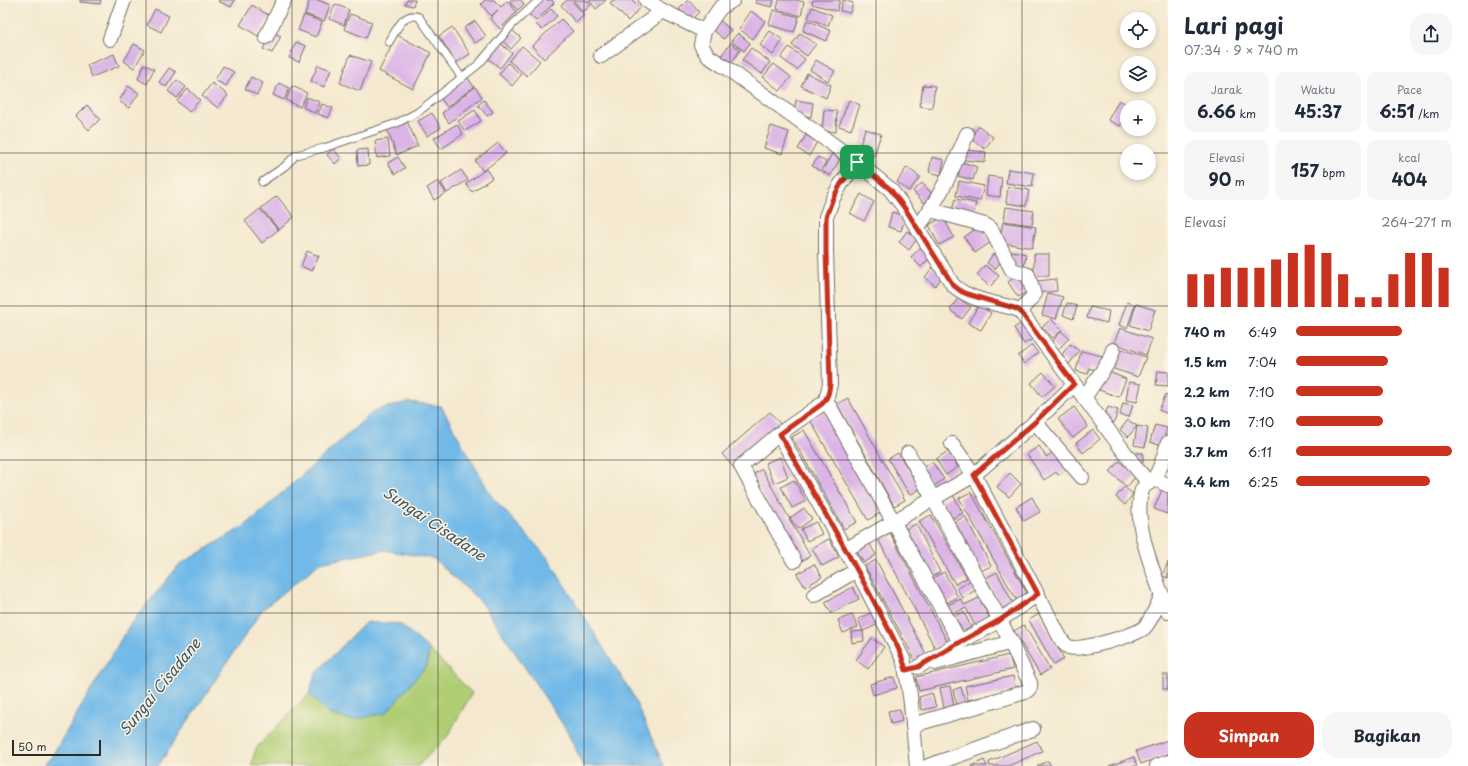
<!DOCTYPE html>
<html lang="id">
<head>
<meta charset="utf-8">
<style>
	body { margin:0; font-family:"Playpen Sans",sans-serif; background:#f6f6f7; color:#1f2937; height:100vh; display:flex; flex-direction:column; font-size:15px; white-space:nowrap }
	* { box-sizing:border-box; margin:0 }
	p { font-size:13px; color:#747a83 }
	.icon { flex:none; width:22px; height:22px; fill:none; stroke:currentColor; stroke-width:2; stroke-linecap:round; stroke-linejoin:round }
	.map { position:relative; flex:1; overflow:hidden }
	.panel { display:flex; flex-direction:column; background:#fff; width:300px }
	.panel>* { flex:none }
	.buttons { position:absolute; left:1120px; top:12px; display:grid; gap:8px }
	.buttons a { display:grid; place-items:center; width:36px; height:36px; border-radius:50%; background:#fff; box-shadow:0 2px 6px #0003; font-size:20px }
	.scale { position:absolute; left:12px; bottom:10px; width:89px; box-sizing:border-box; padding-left:4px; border:2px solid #2b2b2b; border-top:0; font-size:11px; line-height:14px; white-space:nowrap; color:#2b2b2b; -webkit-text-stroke:3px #fcf5e5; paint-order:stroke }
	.pin { position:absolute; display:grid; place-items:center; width:34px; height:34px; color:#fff; margin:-17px; border-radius:8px; box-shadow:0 2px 6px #0006 }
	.round { display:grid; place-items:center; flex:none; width:42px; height:42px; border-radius:16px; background:#f6f6f7 }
	.summary { display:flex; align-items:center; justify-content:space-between; height:68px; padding:0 16px }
	h1 { font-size:22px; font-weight:700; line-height:30px }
	.stats { display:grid; grid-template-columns:repeat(3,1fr); gap:6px; height:68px; padding:4px 16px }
	.stats div { display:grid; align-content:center; border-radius:10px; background:#f6f6f7; text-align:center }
	.stats b { font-size:17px; font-weight:700 }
	.stats small { font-size:11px; font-weight:400 }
	.stats p { font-size:11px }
	.chart { height:112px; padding:8px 16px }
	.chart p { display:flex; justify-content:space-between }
	.chart svg { width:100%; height:72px; margin-top:4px; stroke:#c8321e; stroke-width:6 }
	.primary-button { display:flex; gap:8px; margin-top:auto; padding:8px 16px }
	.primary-button a { flex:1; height:46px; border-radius:16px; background:#c8321e; color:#fff; font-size:16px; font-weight:700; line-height:46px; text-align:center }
	.primary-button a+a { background:#f6f6f7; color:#1f2937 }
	ul { padding:0 16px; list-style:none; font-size:13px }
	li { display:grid; grid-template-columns:64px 48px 1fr; align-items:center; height:30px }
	li i { height:10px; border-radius:5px; background:#c8321e }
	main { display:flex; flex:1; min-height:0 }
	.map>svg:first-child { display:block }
	.green { fill:#afcd73; stroke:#6d7c4f }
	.water { fill:#71b9e8; stroke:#4e728a }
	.building { fill:#dbb3e7 }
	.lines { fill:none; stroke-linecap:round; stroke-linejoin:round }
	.service-casing { stroke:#716e64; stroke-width:9 }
	.minor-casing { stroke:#716e64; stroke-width:16 }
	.service { stroke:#fff; stroke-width:7 }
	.minor { stroke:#fff; stroke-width:14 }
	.route-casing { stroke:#fff; stroke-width:8 }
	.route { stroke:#c8321e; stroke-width:5 }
	.grid { fill:none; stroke:#2b2b2b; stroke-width:1; stroke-opacity:0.55 }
	.labels { text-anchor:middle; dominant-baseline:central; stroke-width:3; stroke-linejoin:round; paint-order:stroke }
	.water-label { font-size:15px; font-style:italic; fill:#405664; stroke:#fcf5e5 }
</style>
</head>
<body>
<main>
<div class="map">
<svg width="1168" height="766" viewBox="0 0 1168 766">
	<rect width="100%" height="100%" fill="#fcf5e5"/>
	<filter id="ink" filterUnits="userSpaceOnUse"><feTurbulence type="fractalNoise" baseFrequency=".025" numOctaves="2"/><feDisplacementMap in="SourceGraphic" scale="8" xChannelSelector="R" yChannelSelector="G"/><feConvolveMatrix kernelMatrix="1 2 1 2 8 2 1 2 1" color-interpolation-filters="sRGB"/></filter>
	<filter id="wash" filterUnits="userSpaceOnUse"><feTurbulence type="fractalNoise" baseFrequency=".012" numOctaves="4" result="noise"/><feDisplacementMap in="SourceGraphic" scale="16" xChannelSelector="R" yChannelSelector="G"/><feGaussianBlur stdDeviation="0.9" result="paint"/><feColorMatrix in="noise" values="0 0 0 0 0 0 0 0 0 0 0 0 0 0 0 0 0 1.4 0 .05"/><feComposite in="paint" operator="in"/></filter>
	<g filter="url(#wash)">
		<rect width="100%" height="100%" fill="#f4e9cf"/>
		<path class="green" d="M429 649 472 693 447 737 418 766H251L256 748 309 694 329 714 427 665Z"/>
		<g class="water">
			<path d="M409 402 441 406 492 497 547 557 632 694 664 766H583L570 735 482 603 434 559 385 550 320 563 262 610 158 766H43L52 756 129 626 179 565 246 525 375 410Z"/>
			<path d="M366 622 400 624 429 649 427 665 386 713 351 720 329 714 309 694 315 674Z"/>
		</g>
		<g id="blocks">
			<g class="building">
				<path d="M80 0H101L100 4 80 2Z"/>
				<path d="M219 0H235L231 7 218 1Z"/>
				<path d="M310 0H318L330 5 324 21 305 14Z"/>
				<path d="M407 0H415L413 6 405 4Z"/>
				<path d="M485 0H494L501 7 507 1 517 12 500 29 490 18 498 10 491 16 481 4Z"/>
				<path d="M511 0H521L524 4 518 10 509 2Z"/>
				<path d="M543 0H552L554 3 536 21 529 14Z"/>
				<path d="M567 0H571L584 15 576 23 561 5Z"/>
				<path d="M573 0H586L591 5 583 12Z"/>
				<path d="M589 0H606L596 9Z"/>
				<path d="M613 0H632L640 8 628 21 610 3Z"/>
				<path d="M688 0 699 12 690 21 679 9Z"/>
				<path d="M756 0H774L772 7 755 3Z"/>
				<path d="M779 0H796L804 2 801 16 777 9Z"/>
				<path d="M813 0H840L837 11 812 4Z"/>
				<path d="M843 0 853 3 850 13 840 11Z"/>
				<path d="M335 4 349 10 344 25 329 19Z"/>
				<path d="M252 5 270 16 258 36 240 25Z"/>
				<path d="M812 7 832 15 828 26 808 18Z"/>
				<path d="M155 9 169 16 161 32 147 25Z"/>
				<path d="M551 9 557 16 542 30 536 24Z"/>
				<path d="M773 10 799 17 794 32 769 25Z"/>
				<path d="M751 11 765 21 753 39 739 29Z"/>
				<path d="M350 14 372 22 366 38 344 29Z"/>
				<path d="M304 15 322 22 316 37 298 30Z"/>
				<path d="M561 19 573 31 544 59 532 46Z"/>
				<path d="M719 20 731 30 724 39 712 29Z"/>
				<path d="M807 20 831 31 826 41 803 31Z"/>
				<path d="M475 21 486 36 475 43 464 28Z"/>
				<path d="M452 27 470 54 456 63 439 36Z"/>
				<path d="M512 30 521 38 511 49 503 41Z"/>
				<path d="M770 31 783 40 773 55 760 45Z"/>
				<path d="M272 32 281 36 272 53 263 49Z"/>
				<path d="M738 33 750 43 744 51 731 41Z"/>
				<path d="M800 33 816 44 807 56 792 45Z"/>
				<path d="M397 35 431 53 413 89 379 71Z"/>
				<path d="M296 42 306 46 299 62 289 58Z"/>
				<path d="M500 43 512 53 500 68 488 58Z"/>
				<path d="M731 43 740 50 730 65 720 57Z"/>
				<path d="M134 44 145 50 134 68 124 61Z"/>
				<path d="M522 46 540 61 527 76 509 61Z"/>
				<path d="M789 47 805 59 797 70 781 58Z"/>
				<path d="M751 48 770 62 762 74 742 60Z"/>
				<path d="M114 54 119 66 92 77 87 65Z"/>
				<path d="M350 55 371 62 360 91 340 83Z"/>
				<path d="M816 60 835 71 828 81 810 70Z"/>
				<path d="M508 63 521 75 512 86 499 74Z"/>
				<path d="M144 64 154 69 147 84 138 79Z"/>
				<path d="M774 64 791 77 780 91 763 77Z"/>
				<path d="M318 65 331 70 324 87 311 81Z"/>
				<path d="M223 66 234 72 226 86 215 80Z"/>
				<path d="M169 68 176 72 166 87 159 82Z"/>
				<path d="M807 73 831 85 826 98 801 86Z"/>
				<path d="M251 77 263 83 257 95 245 89Z"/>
				<path d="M468 78 474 87 447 107 440 97Z"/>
				<path d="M177 80 186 87 177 98 168 91Z"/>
				<path d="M212 83 228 95 218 108 202 96Z"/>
				<path d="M279 83 289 88 284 100 273 95Z"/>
				<path d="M923 85 935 86 932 108 920 106Z"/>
				<path d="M128 86 139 93 129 108 119 101Z"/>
				<path d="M292 86 307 93 300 107 286 100Z"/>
				<path d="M475 87 482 97 449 123 442 113Z"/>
				<path d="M188 89 200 100 189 112 177 101Z"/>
				<path d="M307 97 320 102 315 113 303 107Z"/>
				<path d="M484 100 493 112 487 116 478 105Z"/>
				<path d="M796 100 813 103 811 117 794 114Z"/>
				<path d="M849 100 860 105 851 130 839 126Z"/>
				<path d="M1119 100 1132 107H1127V113L1120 126 1108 120Z"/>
				<path d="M322 104 333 108 328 118 318 114Z"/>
				<path d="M87 105 100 119 89 130 76 116Z"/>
				<path d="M475 110 481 121 465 131 458 121Z"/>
				<path d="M824 110 837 111 836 132 822 131Z"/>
				<path d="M432 113 441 128 427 136 418 121Z"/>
				<path d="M407 121 418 146 397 155 387 130Z"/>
				<path d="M457 124 463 134 441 149 434 138Z"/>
				<path d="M771 126 789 132 782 154 764 148Z"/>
				<path d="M979 126 993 137 985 149 970 138Z"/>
				<path d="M865 129 881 134 874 156 858 151Z"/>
				<path d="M806 135 817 142 809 156 798 149Z"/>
				<path d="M388 139 390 156 377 158 375 141Z"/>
				<path d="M498 143 506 153 483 171 475 161Z"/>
				<path d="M333 149 341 158 335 164 327 155Z"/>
				<path d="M368 149 369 165 358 166 357 150Z"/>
				<path d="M965 150 986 152 985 162 964 160Z"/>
				<path d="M832 154 840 159 830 176 822 171Z"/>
				<path d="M398 157 405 168 395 174 388 163Z"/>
				<path d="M818 157 826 162 820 171 812 166Z"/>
				<path d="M932 157 944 160 941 175 929 172Z"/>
				<path d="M962 162 977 167 973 180 958 176Z"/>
				<path d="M907 167 920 177 909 191 897 182Z"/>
				<path d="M486 169 492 178 472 192 466 184Z"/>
				<path d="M1008 169 1034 173 1032 187 1006 183Z"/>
				<path d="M461 170 468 180 447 193 441 183Z"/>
				<path d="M988 176 1002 178 1000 197 986 195Z"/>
				<path d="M438 181 446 193 434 200 427 188Z"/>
				<path d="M959 181 984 186 980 201 956 196Z"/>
				<path d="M922 183 933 195 924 203 913 191Z"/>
				<path d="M1008 187 1029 190 1026 206 1006 203Z"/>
				<path d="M861 194 874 202 864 221 850 213Z"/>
				<path d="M277 196 294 217 279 230 261 208Z"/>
				<path d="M955 199 976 203 972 219 951 215Z"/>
				<path d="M1006 207 1034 211 1032 225 1004 221Z"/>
				<path d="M260 209 278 230 262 243 245 221Z"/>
				<path d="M892 212 906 216 901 231 888 227Z"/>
				<path d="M943 217 954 237 939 245 929 225Z"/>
				<path d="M1003 222 1036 227 1032 248 999 242Z"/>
				<path d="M980 226 991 242 975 253 964 237Z"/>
				<path d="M907 231 917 239 909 250 899 242Z"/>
				<path d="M921 247 931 257 921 267 911 257Z"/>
				<path d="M307 251 319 256 312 271 301 266Z"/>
				<path d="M1012 251 1026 254 1024 267 1010 265Z"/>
				<path d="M993 254 1002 260 995 269 987 263Z"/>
				<rect x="1034" y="254" width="15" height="22"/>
				<path d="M985 265 999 276 990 287 977 275Z"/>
				<path d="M933 267 943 276 935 286 925 277Z"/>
				<path d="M1020 274 1030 290 1018 297 1008 282Z"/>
				<path d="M1056 279 1057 291 1038 293 1037 281Z"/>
				<path d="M1048 293 1063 297 1056 319 1042 315Z"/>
				<path d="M958 298 971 307 962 319 950 310Z"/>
				<path d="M1127 302 1135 305 1127 328 1119 325Z"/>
				<path d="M1067 303 1077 306 1073 319 1063 315Z"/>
				<path d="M1136 304 1155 310 1148 331 1130 325Z"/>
				<path d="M979 305 991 313 981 330 968 323Z"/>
				<path d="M1090 307 1109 311 1107 323 1087 318Z"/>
				<path d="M1051 319 1062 330 1053 338 1042 327Z"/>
				<path d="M1023 322 1033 339 1024 344 1014 328Z"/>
				<path d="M1120 328 1152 339 1146 355 1114 343Z"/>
				<path d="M1061 331 1069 338 1058 350 1051 343Z"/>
				<path d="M1070 344 1079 351 1069 364 1060 357Z"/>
				<path d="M1032 345 1038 353 1024 364 1018 356Z"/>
				<path d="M1118 348 1146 357 1138 377 1111 368Z"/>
				<path d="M1081 351 1102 356 1098 371 1089 368 1088 374 1076 371Z"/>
				<path d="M1106 371 1126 379 1119 397 1099 390Z"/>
				<path d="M1158 371 1168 372V386L1156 385Z"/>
				<path d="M1043 372 1055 386 1042 397 1031 383Z"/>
				<path d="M1129 382 1141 384 1137 402 1126 400Z"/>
				<path d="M1166 394 1168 395V414L1159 410Z"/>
				<path d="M848 398 905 500 894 506 837 404Z"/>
				<path d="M1123 403 1133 405 1129 417 1120 415Z"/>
				<path d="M1074 407 1088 426 1073 438 1058 419Z"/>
				<path d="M1108 407 1118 410 1114 423 1103 419Z"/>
				<path d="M825 411 883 511 868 520 810 420Z"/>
				<path d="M770 412 782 426 734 468 722 454Z"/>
				<path d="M1128 420 1137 426 1128 437 1120 430Z"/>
				<path d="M1155 425 1167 428 1162 446 1150 442Z"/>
				<path d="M1137 426 1148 428 1145 447 1134 445Z"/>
				<path d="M804 430 857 522 844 529 792 437Z"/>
				<path d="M1093 430 1100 439 1083 453 1076 443Z"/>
				<path d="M1039 446 1046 457 1055 451 1068 469 1058 475 1056 472 1044 480 1027 454Z"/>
				<path d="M948 451 958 467 946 475 936 459Z"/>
				<path d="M898 453 920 489 910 495 888 459Z"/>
				<rect x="1135" y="453" width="8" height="8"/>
				<path d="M780 457 788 477 774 483 765 463Z"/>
				<path d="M1119 461 1136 476 1127 487 1110 472Z"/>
				<path d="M932 462 944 479 934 486 922 469Z"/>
				<path d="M762 469 810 556 800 562 752 475Z"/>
				<path d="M1010 473 1021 484 1009 497 997 487Z"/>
				<path d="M794 480 806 501 792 508 781 487Z"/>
				<path d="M1124 487 1133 494 1125 505 1116 497Z"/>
				<path d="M1163 487 1168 489 1167 514 1154 509Z"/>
				<path d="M971 492 1028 595 1017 601 959 498Z"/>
				<path d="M953 495 963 513 951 519 942 501Z"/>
				<path d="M1032 497 1040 512 1024 521 1016 507Z"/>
				<path d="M804 508 812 519 798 529 790 518Z"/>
				<path d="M931 515 967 578 955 584 919 521Z"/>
				<path d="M965 516 991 566 981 571 955 522Z"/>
				<path d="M816 522 822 534 807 541 801 529Z"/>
				<path d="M916 524 940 572 931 577 906 529Z"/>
				<path d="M890 533 947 641 935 648 878 539Z"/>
				<path d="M829 539 839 557 822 566 812 548Z"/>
				<path d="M868 541 876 555 864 563 855 549Z"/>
				<path d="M876 560 927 656 916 662 865 566Z"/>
				<path d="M1168 562V578L1162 576Z"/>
				<path d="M814 564 822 577 805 587 797 574Z"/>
				<path d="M944 572 958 597 947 603 933 578Z"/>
				<path d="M997 572 1013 603 1002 609 986 578Z"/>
				<path d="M971 580 977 589 963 598 957 589Z"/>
				<path d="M853 587 859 599 831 613 825 602Z"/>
				<path d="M979 598 990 619 975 626 966 608 950 615 945 606 961 599 964 605Z"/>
				<path d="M964 612 972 629 962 634 954 616Z"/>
				<path d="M871 613 877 625 863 631 864 641 852 643 851 632 863 631 858 619Z"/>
				<path d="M1039 614 1064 659 1054 665 1029 620Z"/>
				<path d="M852 615 858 627 843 633 838 620Z"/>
				<path d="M1024 625 1050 669 1040 675 1014 631Z"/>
				<path d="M872 638 884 647 868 669 856 660Z"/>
				<path d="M1009 655 1013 669 919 691 916 677Z"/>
				<rect x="1163" y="675" width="5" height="14"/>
				<path d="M1013 676 1016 690 968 700 965 686Z"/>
				<path d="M894 677 897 688 873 695 870 684Z"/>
				<path d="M950 686 954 706 944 708 940 688Z"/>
				<path d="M961 687 965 702 957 704 953 690Z"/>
				<path d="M932 693 936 707 922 710 919 697Z"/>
				<path d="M900 709 902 721 891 724 888 711Z"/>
				<path d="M1168 740V754L1141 764 1136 751Z"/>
				<path d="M1037 741 1042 751 1008 766H990L989 762Z"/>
				<path d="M1134 757 1137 766H1109Z"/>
				<path d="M984 760 987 766H971Z"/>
				<path d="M1048 761 1051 766H1037Z"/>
			</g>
		</g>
	</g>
	<g filter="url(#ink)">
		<use href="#blocks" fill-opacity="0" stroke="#716e64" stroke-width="1"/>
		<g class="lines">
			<g class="service-casing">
				<g id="service">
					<path d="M389 42C396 31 403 11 419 17L462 78"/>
					<path d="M262 182 285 166 296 155 324 148 397 123 418 112 479 64 512 25 539 0"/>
				</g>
			</g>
			<g class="minor-casing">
				<g id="minor">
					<path d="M733 0 720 8 704 31 701 45 708 56 728 69 857 162 890 189 906 210 953 285C969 300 994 303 1014 308L1020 311 1137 469 1149 483"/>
					<path d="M663 11 704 31"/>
					<path d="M266 37 284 0"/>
					<path d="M110 39 124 0"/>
					<path d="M601 56 663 11 646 0"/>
					<path d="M931 210 985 225 991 229 1012 270 1028 275 1034 295 1020 311"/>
					<path d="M917 228C940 199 953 168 967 134"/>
					<path d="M1084 398 1109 361 1113 350"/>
					<path d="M826 400 960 642"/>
					<path d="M1035 422 1082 477"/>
					<path d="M779 434 857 570 903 659C912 693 913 730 917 766"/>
					<path d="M1168 443C1164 454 1162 467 1155 477 1151 482 1144 484 1142 490 1131 523 1157 580 1168 612"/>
					<path d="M952 444 974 475 1062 641C1064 643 1066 646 1069 647 1079 652 1135 635 1144 628 1151 621 1158 604 1162 595"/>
					<path d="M908 453 1000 620 1030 683C1031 687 1029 690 1025 692L913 725"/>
					<path d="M1154 479 1168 485"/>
					<path d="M845 550 974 475 1035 422 1074 385"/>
					<path d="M794 561 741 466 779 434 822 404 826 400 830 384 826 251V217L833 198 841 184 857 162"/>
					<path d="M814 595 857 570"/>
					<path d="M935 663 1012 642"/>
					<path d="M918 667 960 642 1000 620 1038 594"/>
					<path d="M928 766 1033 729"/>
					<path d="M1157 766 1168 762"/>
				</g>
			</g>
			<use href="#service" class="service"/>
			<use href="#minor" class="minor"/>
		</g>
	</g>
	<g class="lines" filter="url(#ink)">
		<g class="route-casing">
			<path id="route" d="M857 162 890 189 906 210 953 285 962 292 967 294 1014 308 1020 311 1074 384 1035 422 974 475 1038 594 1000 620 960 642 918 667 906 670C899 644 883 620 871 596 842 541 810 488 780 434L822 404C828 398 829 392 830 384L826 251V217L833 198 841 184Z"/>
		</g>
		<use href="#route" class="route"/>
	</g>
	<path class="grid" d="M146 0V766M292 0V766M438 0V766M584 0V766M730 0V766M876 0V766M1022 0V766M0 153H1127M1149 153H1168M0 306H1168M0 460H1168M0 613H1168"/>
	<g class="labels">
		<g class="water-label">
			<text transform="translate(435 523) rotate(34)">Sungai Cisadane</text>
			<text transform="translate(159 686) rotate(-51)">Sungai Cisadane</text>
		</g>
	</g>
</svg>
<div class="buttons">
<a><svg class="icon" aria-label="locate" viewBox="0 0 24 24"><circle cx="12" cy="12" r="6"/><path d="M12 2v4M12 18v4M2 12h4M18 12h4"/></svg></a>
<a><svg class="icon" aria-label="layers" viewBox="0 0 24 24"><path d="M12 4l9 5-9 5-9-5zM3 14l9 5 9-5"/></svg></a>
<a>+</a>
<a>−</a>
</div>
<div class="scale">50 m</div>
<div class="pin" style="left:857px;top:162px;background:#1e9e55"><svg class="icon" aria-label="arrive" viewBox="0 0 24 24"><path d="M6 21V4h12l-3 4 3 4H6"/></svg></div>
</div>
<section class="panel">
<div class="summary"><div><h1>Lari pagi</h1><p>07:34 · 9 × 740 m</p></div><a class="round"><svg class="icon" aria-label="share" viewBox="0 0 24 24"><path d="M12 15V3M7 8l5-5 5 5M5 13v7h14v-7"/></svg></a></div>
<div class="stats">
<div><p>Jarak</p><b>6.66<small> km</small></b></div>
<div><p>Waktu</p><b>45:37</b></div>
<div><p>Pace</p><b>6:51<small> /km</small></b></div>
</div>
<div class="stats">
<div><p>Elevasi</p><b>90<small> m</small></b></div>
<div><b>157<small> bpm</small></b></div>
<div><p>kcal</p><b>404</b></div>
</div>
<div class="chart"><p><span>Elevasi</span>264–271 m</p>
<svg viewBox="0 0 160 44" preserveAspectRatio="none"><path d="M5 44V24M15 44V24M25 44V20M35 44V20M45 44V20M55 44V15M65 44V11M75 44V6M85 44V11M95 44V24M105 44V38M115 44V38M125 44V24M135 44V11M145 44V11M155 44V20"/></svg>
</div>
<ul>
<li><b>740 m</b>6:49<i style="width:68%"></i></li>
<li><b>1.5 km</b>7:04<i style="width:59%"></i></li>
<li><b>2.2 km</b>7:10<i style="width:56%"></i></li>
<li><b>3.0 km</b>7:10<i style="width:56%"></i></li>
<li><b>3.7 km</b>6:11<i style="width:100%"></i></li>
<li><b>4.4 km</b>6:25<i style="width:86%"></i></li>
</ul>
<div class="primary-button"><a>Simpan</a><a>Bagikan</a></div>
</section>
</main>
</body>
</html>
